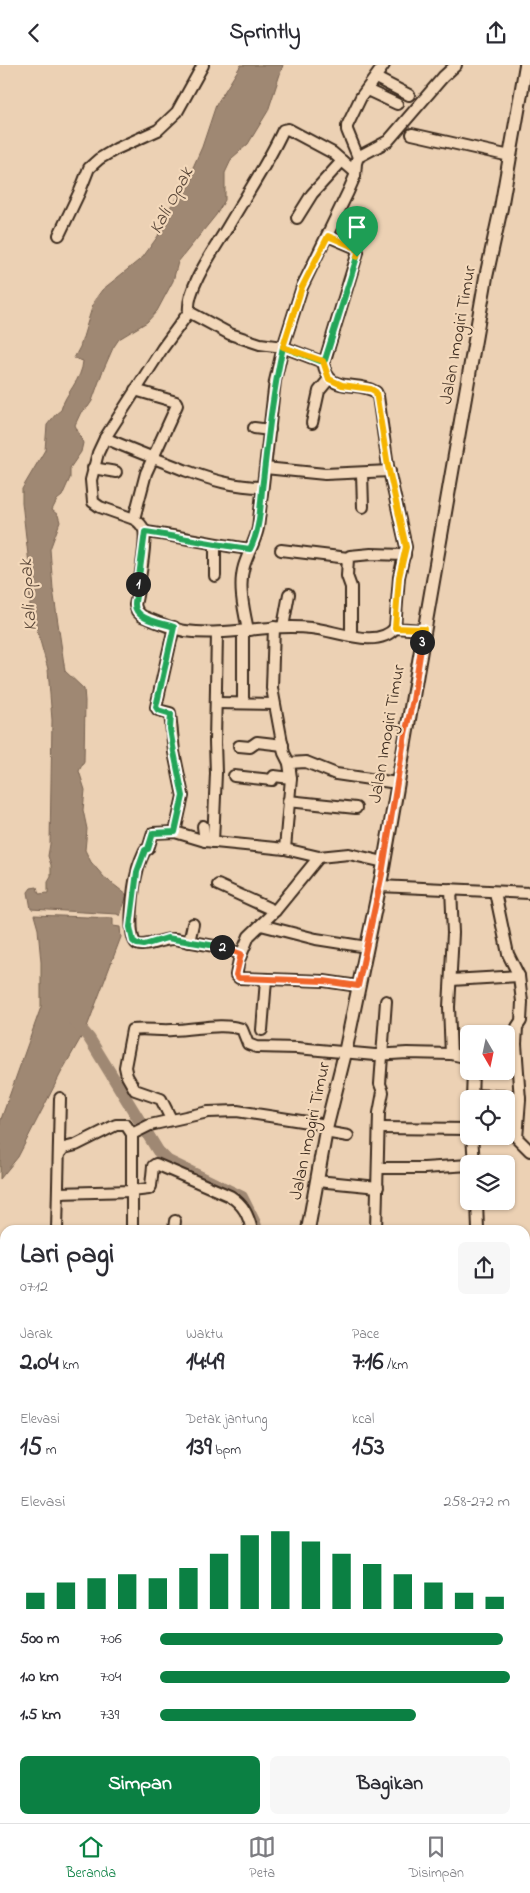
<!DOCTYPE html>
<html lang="id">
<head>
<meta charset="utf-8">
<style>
	body { margin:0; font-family:"Indie Flower",sans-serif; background:#f7f7f7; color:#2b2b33; height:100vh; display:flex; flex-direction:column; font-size:19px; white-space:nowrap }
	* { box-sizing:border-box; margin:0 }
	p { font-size:16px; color:#7c7c81 }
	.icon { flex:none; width:28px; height:28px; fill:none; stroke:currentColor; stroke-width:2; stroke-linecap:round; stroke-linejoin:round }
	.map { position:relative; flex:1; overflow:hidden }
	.panel { position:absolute; left:0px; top:1160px; width:530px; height:599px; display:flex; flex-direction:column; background:#fff; border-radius:15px 15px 0 0; box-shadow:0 1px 4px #0004 }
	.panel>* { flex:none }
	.needle { width:32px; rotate:171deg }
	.controls { position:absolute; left:460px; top:960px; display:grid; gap:10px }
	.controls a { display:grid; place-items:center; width:55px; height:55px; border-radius:8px; background:#fff; box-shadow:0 1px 4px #0004; font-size:25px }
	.pin { position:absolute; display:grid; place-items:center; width:42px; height:42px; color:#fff; margin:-51px -21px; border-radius:50% 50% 50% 0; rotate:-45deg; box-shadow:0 0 5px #0007 }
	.pin .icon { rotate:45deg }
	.km { position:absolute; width:25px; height:25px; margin:-12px; border-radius:50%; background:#222; color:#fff; font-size:14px; line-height:25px; text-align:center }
	.round { display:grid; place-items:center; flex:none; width:52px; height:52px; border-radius:8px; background:#f7f7f7 }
	.headline { display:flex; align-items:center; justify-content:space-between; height:85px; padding:0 20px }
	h1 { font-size:28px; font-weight:700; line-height:38px }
	.stats { display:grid; grid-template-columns:repeat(3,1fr); gap:8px; height:85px; padding:5px 20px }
	.stats div { display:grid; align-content:center }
	.stats b { font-size:25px; font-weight:700 }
	.stats small { font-size:14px; font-weight:400 }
	.stats p { font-size:14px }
	.chart { height:140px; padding:10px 20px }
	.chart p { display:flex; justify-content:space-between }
	.chart svg { width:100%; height:90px; margin-top:5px; stroke:#0b8043; stroke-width:6 }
	.action { display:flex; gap:10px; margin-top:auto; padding:10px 20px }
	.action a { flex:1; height:58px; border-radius:8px; background:#0b8043; color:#fff; font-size:20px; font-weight:700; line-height:58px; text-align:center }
	.action a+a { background:#f7f7f7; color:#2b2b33 }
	ul { padding:0 20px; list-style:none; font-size:16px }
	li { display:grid; grid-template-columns:80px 60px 1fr; align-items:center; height:38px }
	li i { height:12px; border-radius:6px; background:#0b8043 }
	header { display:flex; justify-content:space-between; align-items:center; height:65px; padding:0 20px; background:#fff; font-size:22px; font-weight:700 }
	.tab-bar { display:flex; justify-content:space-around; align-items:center; height:70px; border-top:1px solid #e1e1e2; background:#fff; font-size:14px; color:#7c7c81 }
	.tab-bar a { display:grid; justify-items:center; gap:2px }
	.tab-bar .on { color:#0b8043 }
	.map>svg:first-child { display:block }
	.built { fill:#dbc1a6 }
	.water { fill:#9f8873; stroke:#776251 }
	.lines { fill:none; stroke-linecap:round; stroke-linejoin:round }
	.river { stroke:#9f8873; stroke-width:12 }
	.minor-casing { stroke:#3b2a1e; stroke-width:14 }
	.major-casing { stroke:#3b2a1e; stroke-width:16 }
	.minor { stroke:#f3d8ba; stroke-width:10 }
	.major { stroke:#f3d8ba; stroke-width:12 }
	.split-1-casing { stroke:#fff; stroke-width:10 }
	.split-2-casing { stroke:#fff; stroke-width:10 }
	.split-3-casing { stroke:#fff; stroke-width:10 }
	.split-4-casing { stroke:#fff; stroke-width:10 }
	.split-1 { stroke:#22a559; stroke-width:6 }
	.split-2 { stroke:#22a559; stroke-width:6 }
	.split-3 { stroke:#f0652b; stroke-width:6 }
	.split-4 { stroke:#f5b400; stroke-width:6 }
	.labels { text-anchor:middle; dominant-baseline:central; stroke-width:4.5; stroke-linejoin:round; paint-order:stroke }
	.street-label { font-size:18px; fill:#3b2a1e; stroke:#f3d8ba }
	.water-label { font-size:19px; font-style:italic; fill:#594638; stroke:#f3d8ba }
</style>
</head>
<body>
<header><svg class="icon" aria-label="back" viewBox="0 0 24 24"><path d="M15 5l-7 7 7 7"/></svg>Sprintly<svg class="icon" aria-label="share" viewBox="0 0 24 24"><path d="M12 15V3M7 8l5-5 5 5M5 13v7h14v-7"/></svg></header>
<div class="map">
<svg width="530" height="1758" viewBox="0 0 530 1758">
	<rect width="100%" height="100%" fill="#ecd1b4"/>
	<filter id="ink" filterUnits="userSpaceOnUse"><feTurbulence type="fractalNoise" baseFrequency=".02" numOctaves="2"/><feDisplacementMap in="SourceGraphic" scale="10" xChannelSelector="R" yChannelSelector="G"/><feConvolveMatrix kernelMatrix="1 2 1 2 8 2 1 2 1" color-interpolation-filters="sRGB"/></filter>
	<g filter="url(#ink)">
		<g class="built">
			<path d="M291 1754H347L328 1758H292Z"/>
			<path d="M379 1754H449L451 1758H362Z"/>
		</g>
		<g class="water">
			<path d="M241 0H283L268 46 248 79 232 93 225 108V135L216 150 178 197 173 216 157 246 147 257 119 274 113 283 102 308 92 336 88 342 81 347 75 360 83 378 81 387 70 403V413L62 431 57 435 52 445 58 450 60 457 50 484 53 524 65 606 84 624 85 636 84 696 79 706 85 725 83 745 87 764 85 785 91 797 104 812 127 830 120 851 117 849 31 844 28 827 31 823 37 822 39 829 48 828V817L51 812V800L48 791 50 779 52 655 48 604 30 540 29 499 22 437V424L45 385 47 360 56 349 61 345C65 328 82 315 83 296L74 293 80 282 94 236 102 225 143 192 158 171 167 146 182 127 202 82 216 40Z"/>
			<path d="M34 850 113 853V861L120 862 121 872 87 962 62 1006 18 1092 0 1114V1057L41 942V897L38 864Z"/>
		</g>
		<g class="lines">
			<g class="river">
				<path d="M73 954 89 973 158 1086 168 1096 242 1132 255 1158 257 1165"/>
				<path d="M487 1754 490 1758"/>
			</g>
			<g class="minor-casing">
				<g id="minor">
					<path d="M376 13 409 30"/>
					<path d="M367 25 397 39"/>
					<path d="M412 69 510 91"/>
					<path d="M358 92 347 65V61L361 32 384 0"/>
					<path d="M297 153 312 129 342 96"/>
					<path d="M59 170 80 126 89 103 99 94 116 84 158 65 177 47 203 0"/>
					<path d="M328 171 354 182 358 187 325 295 320 296 283 282 260 279 230 269 189 247C186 222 217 181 230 158 248 127 268 98 283 65L288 64 333 88 355 107"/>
					<path d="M323 296C328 331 354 314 376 327L378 331 388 401 406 482 399 512 395 563 423 565"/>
					<path d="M135 325 176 337 177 340 146 408 134 454C139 457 142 460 144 465 147 476 138 527 135 540L137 546 142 551C155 556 172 564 185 566 228 572 269 558 311 563 335 565 377 585 395 563"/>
					<path d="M312 358 319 326 329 314"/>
					<path d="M254 363 270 365"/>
					<path d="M105 373C132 385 159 395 187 406 212 415 235 422 262 422"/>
					<path d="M93 403 116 407"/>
					<path d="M265 403 325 409 390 406"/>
					<path d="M362 408 363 442"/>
					<path d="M134 454 100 442 93 437 91 415 98 388 105 373 162 284 189 247"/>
					<path d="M145 467C180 471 215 480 250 484"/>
					<path d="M281 485 348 493"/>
					<path d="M215 511V480"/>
					<path d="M174 562 156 642 158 645 170 648 174 687 183 731 175 767"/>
					<path d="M274 562 272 623 284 688 289 698 291 713 285 784"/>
					<path d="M283 562 289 529"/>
					<path d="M248 565C244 546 238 521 244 501 248 488 255 477 258 463L275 316 283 282 302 222 348 127 355 111 356 98 358 92 388 76 443 12 456 0"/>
					<path d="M243 566V638"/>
					<path d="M351 571V522L347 511 348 493 350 491 371 489 405 490"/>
					<path d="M216 638 274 639"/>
					<path d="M239 681 250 682 257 677 283 680"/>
					<path d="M289 698 306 697 336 709 397 718"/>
					<path d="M234 711 272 715 274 711 291 713"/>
					<path d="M288 736 356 743"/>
					<path d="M203 761 205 776"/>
					<path d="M213 777 216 708 215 677 217 568"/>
					<path d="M319 792 275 846 249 871 239 895 236 910 239 913 324 916 358 921"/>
					<path d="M218 820 275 846"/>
					<path d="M379 821 530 828"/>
					<path d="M451 824 453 868 449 942 451 989"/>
					<path d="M495 827 508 889 519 911 522 937 521 956 517 962 516 979 520 1035 517 1073 530 1086"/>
					<path d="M261 860 316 874 367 882"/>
					<path d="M189 877 193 859"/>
					<path d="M241 889 225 883 175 874C162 873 146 883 137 879 126 874 134 818 137 807 138 800 142 792 145 785L148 784 153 768 175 767 205 776 285 784 319 792 349 789 384 797"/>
					<path d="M451 915 519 911"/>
					<path d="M262 965 266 915"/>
					<path d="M472 1030 520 1032"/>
					<path d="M472 1034 473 1006"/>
					<path d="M171 1054 161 1034 135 1025 127 1011 125 1002 132 965C145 963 159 966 172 965 194 965 221 957 242 964L248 979 256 982 297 983 375 990 407 988 451 989 469 993"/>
					<path d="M380 1063 469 1064"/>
					<path d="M325 1067 348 1071"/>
					<path d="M132 1069 150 1060 208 1047 237 1046 327 1060"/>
					<path d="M472 1071 474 1099"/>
					<path d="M379 1103H424L469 1100"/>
					<path d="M317 1116 378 1122"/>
					<path d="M58 1128 132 1126V1069L126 1060H116L76 1080 64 1083 59 1089"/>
					<path d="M477 1136 478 1165"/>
					<path d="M57 1165 60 1033"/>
					<path d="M132 1165V1126L149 1124 151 1121 153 1101 156 1099 230 1131C244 1140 248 1150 252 1165"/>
					<path d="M174 1165 175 1156"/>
					<path d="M376 1165 379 1048 383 1027 380 1019 386 936"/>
					<path d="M525 1227 530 1226"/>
					<path d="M3 1254 5 1245"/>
					<path d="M525 1279H530"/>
					<path d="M0 1328 2 1313"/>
					<path d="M525 1331 530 1330"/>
					<path d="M525 1372 530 1379"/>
					<path d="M0 1382H5"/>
					<path d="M525 1466 530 1465"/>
					<path d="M0 1499H5"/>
					<path d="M525 1525 530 1523"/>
					<path d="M525 1545 530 1555"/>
					<path d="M529 1581 530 1590"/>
					<path d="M525 1660H529L530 1664"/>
					<path d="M0 1696 5 1721"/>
					<path d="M525 1750 529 1758"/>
					<path d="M0 1752 5 1753"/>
					<path d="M123 1754 124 1758"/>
					<path d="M216 1754 217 1758"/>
					<path d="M354 1758 372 1754"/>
				</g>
			</g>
			<g class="major-casing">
				<g id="major">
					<path d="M308 1165 327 1060 345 988 382 809 486 212 501 143 526 0"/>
					<path d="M453 1754 455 1758"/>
				</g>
			</g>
			<use href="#minor" class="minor"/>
			<use href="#major" class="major"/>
		</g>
	</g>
	<g class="lines" filter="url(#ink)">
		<g class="split-1-casing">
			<path id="split-1" d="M138 519 145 467C180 472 215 480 250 484 261 463 260 439 263 416 268 372 273 326 283 282L320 296 325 295 357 192"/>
		</g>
		<g class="split-2-casing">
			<path id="split-2" d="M138 519C138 525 135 532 135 539 134 555 163 558 174 562L156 642 158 645 171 649 170 664 174 687 183 731 175 767 153 768 148 784 145 785 137 807 130 862 133 876 137 879 144 880 167 873 222 882"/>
		</g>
		<g class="split-3-casing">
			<path id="split-3" d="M222 882 241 889 236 910 239 913 324 916 358 921 382 809 405 669 413 635 422 577"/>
		</g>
		<g class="split-4-casing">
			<path id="split-4" d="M357 192 358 187 356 183 328 171 302 222 283 282 323 296 329 314 342 320 371 324 376 327 388 401 406 482 399 512 395 563 424 564 422 577"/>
		</g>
		<use href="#split-1" class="split-1"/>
		<use href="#split-2" class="split-2"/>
		<use href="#split-3" class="split-3"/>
		<use href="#split-4" class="split-4"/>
	</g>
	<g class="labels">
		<g class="street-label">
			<text transform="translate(459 270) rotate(-80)">Jalan Imogiri Timur</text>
			<text transform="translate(388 669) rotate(-80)">Jalan Imogiri Timur</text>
			<text transform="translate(311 1066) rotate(-78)">Jalan Imogiri Timur</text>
		</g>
		<g class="water-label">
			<text transform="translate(172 136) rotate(-62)">Kali Opak</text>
			<text transform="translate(29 530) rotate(-94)">Kali Opak</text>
		</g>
	</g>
</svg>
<div class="controls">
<a><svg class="needle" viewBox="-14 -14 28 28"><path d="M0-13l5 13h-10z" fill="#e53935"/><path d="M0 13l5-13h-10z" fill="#7c7c81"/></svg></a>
<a><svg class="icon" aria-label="locate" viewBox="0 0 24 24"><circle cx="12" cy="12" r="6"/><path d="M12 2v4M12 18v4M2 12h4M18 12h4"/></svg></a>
<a><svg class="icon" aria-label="layers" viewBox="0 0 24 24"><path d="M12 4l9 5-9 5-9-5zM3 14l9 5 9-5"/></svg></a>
</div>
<div class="pin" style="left:357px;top:192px;background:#1e9e55"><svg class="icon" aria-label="arrive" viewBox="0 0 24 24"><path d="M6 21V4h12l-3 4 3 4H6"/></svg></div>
<b class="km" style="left:138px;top:519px">1</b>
<b class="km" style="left:222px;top:882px">2</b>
<b class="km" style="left:422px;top:577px">3</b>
<section class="panel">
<div class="headline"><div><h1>Lari pagi</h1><p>07:12</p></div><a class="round"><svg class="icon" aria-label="share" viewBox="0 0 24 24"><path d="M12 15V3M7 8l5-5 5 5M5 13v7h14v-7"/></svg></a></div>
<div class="stats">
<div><p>Jarak</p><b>2.04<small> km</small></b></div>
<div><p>Waktu</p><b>14:49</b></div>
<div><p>Pace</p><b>7:16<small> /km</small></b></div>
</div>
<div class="stats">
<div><p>Elevasi</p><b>15<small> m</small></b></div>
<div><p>Detak jantung</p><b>139<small> bpm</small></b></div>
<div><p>kcal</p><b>153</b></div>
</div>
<div class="chart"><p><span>Elevasi</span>258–272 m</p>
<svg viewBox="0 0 160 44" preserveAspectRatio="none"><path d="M5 44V36M15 44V31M25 44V29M35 44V27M45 44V29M55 44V24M65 44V17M75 44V8M85 44V6M95 44V11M105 44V17M115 44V22M125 44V27M135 44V31M145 44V36M155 44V38"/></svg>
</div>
<ul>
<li><b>500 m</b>7:06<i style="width:98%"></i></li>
<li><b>1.0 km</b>7:04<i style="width:100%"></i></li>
<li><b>1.5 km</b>7:39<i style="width:73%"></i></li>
</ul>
<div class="action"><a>Simpan</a><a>Bagikan</a></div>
</section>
</div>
<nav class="tab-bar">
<a class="on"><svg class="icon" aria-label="home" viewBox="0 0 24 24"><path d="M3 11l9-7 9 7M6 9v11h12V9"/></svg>Beranda</a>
<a><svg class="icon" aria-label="map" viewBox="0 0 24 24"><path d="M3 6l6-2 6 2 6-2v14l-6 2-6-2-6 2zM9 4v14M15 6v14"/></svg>Peta</a>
<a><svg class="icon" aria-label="saved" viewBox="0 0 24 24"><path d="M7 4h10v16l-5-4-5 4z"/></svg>Disimpan</a>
</nav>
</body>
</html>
